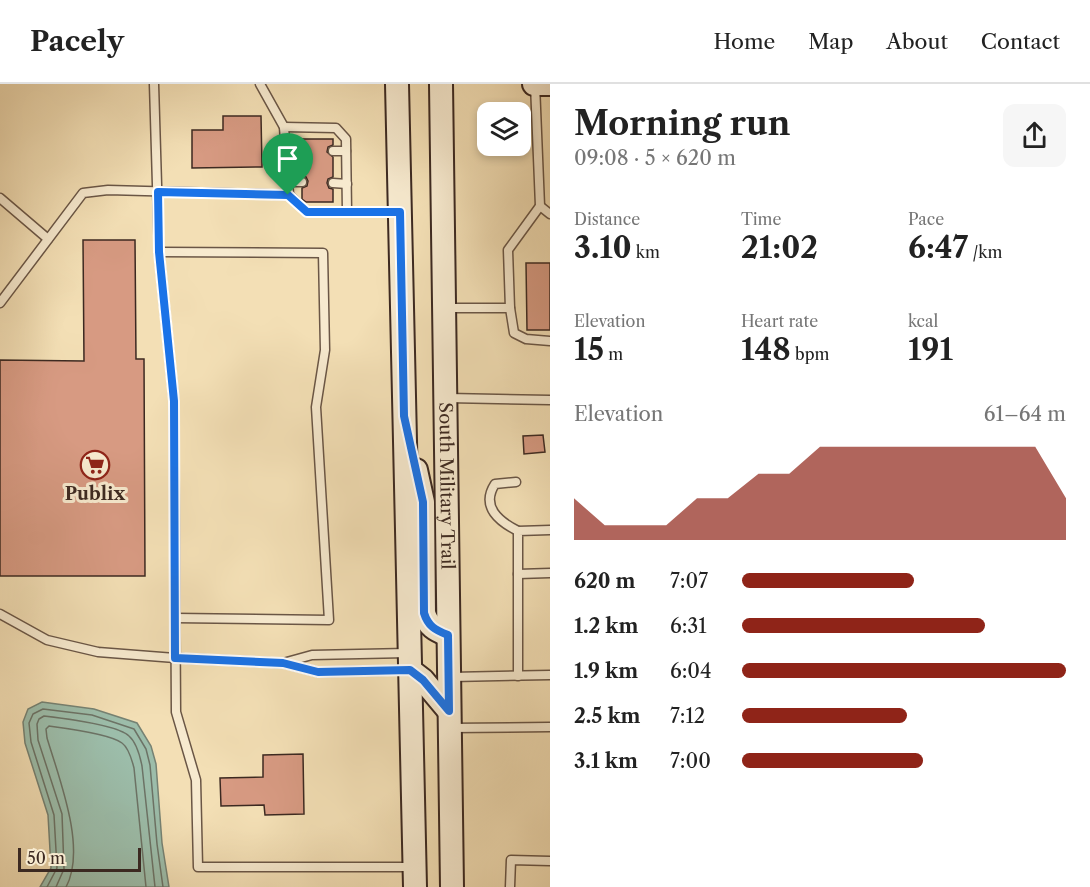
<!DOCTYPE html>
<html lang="en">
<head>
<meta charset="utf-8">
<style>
	body { margin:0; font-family:"Libre Caslon Text",serif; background:#f6f6f6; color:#222; height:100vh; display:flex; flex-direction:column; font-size:22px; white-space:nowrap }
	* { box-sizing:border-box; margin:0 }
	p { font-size:20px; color:#767676 }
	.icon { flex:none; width:33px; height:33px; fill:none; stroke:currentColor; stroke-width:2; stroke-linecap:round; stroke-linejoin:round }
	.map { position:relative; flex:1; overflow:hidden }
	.sheet { display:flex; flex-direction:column; background:#fff; width:540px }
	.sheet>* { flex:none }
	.controls { position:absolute; left:477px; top:18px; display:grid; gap:12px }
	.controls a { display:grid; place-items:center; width:54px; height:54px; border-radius:12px; background:#fff; box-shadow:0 3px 9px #0003; font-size:30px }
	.scale { position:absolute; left:18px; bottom:15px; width:123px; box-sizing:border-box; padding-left:6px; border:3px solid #3c2921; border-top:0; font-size:16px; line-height:21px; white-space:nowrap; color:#3c2921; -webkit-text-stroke:4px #f7eacf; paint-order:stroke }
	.pin { position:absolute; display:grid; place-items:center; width:51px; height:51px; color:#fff; margin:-62px -26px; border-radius:50% 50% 50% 0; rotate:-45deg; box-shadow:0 0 6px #0007 }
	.pin .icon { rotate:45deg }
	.round { display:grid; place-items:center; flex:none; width:63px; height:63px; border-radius:12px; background:#f6f6f6 }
	.head { display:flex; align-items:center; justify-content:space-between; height:102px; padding:0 24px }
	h1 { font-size:33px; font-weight:700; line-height:45px }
	.stats { display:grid; grid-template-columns:repeat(3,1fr); gap:9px; height:102px; padding:6px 24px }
	.stats div { display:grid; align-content:center }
	.stats b { font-size:30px; font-weight:700 }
	.stats small { font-size:16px; font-weight:400 }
	.stats p { font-size:16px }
	.chart { height:168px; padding:12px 24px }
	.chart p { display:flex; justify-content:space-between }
	.chart svg { width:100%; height:108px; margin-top:6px; fill:#8f2418; opacity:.7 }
	ul { padding:0 24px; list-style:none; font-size:20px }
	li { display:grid; grid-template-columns:96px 72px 1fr; align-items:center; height:45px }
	li i { height:15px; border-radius:8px; background:#8f2418 }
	header { display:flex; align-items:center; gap:36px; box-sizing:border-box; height:84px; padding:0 30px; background:#fff; border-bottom:2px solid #e0e0e0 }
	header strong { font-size:28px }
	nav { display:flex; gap:33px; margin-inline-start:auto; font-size:21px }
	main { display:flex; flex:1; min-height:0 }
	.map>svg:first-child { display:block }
	.water { fill:#9cbdaa; stroke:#768273; stroke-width:1.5 }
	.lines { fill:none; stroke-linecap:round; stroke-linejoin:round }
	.shore { stroke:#6c7366; stroke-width:1.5 }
	.building { fill:#d79a82; stroke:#3c2921; stroke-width:1.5 }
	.lane-casing { stroke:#6a5646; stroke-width:11 }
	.secondary-casing { stroke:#3c2921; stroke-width:26 }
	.lane { stroke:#f7eacf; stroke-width:8 }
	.secondary { stroke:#f7eacf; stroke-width:22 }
	.route-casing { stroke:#fff; stroke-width:12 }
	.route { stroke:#1a73e8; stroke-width:8 }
	.labels { text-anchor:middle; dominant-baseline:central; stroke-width:6; stroke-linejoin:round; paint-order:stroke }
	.street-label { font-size:18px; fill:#3c2921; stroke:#f7eacf }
	.poi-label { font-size:18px; font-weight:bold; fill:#3c2921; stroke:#f7eacf }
</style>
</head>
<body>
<header>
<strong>Pacely</strong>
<nav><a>Home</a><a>Map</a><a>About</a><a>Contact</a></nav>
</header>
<main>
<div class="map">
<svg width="550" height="803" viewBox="0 0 550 803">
	<rect width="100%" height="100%" fill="#f3dfb5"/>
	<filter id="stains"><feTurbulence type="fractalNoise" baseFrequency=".00333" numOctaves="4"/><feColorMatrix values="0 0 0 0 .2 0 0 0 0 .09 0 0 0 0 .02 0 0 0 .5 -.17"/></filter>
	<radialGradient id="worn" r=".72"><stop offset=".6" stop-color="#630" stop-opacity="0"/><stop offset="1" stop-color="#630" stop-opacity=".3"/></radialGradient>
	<path class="water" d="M42 618 94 625 137 639 151 662 156 680 162 759 169 803H40L51 784 48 731 25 659 23 638 28 625Z"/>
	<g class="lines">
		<g class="shore">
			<path d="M47 803 57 784 54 731 31 658 29 639 33 630 43 625 92 631 134 645 146 665 150 681 157 760 163 803"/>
			<path d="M56 803 64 785 62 730 38 656 37 640 39 635 44 632C61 634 118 641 129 652 137 659 140 672 142 682L155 803"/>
			<path d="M66 803C87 765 59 694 47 654L46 645 49 642C64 644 111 650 122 659 129 664 132 676 134 684L146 803"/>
		</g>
	</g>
	<g class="building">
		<path d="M223 32H261L262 83 192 84V46H223Z"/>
		<path d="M302 55H333V61L328 63 327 68 333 73V93L328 95 327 99 329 104 333 105V118H306L302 115V104L307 102 308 97 306 93 302 92V73L307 71 308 67 306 62 302 61Z"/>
		<path d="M83 156H135L136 275H144L145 492H0V276L84 277Z"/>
		<path d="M526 179H550V246H527Z"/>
		<path d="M543 351 545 368 524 370 523 352Z"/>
		<path d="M303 670 304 730 265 731 264 721 221 722 220 694 263 693V671Z"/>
	</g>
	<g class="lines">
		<g class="lane-casing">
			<g id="lane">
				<path d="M154 0 159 168 174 317 176 628 196 696 198 783H414"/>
				<path d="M284 43 336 44 346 55 347 128"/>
				<path d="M285 66 302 67"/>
				<path d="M333 67H346"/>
				<path d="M288 98H302"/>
				<path d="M333 99 347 100"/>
				<path d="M289 111 307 128H398"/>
				<path d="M0 114 48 155"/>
				<path d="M540 122 550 130"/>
				<path d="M159 168 323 169 325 266 316 323 329 536 175 534"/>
				<path d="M0 219 83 109 108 106 289 111 284 43 260 0"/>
				<path d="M446 224H510L508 166 540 122 535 0"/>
				<path d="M510 224 514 249 526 255 550 257"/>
				<path d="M448 314 550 316"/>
				<path d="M516 398 495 400C480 423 500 438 518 447"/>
				<path d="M518 490 550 489"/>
				<path d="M0 530 47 556 98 568 175 574 283 579 318 588 410 586"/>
				<path d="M283 579 312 571 407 569"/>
				<path d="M518 592V447L550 446"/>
				<path d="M452 593 550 591"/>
				<path d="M450 644 550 643"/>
				<path d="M510 803 511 776 550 777"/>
			</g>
		</g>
		<g class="secondary-casing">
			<g id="secondary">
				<path d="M397 0 415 803"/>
				<path id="s1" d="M441 0 452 803"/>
				<path d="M534 0H550"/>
				<path d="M416 386 423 418 424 529C428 542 435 546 448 551"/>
				<path d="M410 586 423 596 449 627"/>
			</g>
		</g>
		<use href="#lane" class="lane"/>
		<use href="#secondary" class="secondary"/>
	</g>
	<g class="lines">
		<g class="route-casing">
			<path id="route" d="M158 108 288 111 307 128H400L404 332 423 418 424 529C428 542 435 546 448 551L449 627 423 596 410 586 318 588 283 579 175 574 174 317 159 168Z"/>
		</g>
		<use href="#route" class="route"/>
	</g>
	<defs>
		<g id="supermarket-ring" transform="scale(1.5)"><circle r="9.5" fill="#f7eacf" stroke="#8f2418" stroke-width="1.5"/><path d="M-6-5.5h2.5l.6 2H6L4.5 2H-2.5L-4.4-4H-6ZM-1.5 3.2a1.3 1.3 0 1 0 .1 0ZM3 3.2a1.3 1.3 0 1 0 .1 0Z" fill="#8f2418"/></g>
	</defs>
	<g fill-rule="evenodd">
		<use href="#supermarket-ring" x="95" y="381"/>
	</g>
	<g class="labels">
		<g class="street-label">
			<text stroke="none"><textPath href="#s1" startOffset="402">South Military Trail</textPath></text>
		</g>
		<g class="poi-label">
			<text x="95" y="410">Publix</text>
		</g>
	</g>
	<rect width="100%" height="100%" filter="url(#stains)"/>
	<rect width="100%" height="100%" fill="url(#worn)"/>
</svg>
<div class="controls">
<a><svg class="icon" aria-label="layers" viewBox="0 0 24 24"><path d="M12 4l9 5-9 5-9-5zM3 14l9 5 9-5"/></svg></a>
</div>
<div class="scale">50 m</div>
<div class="pin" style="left:288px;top:111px;background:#1e9e55"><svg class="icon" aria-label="arrive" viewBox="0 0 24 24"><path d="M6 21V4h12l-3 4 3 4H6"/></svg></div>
</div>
<section class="sheet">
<div class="head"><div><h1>Morning run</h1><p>09:08 · 5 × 620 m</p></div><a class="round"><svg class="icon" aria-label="share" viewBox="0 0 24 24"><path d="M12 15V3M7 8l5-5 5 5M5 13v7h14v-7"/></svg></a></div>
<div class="stats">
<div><p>Distance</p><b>3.10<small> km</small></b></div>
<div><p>Time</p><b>21:02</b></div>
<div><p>Pace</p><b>6:47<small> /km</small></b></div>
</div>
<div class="stats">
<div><p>Elevation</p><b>15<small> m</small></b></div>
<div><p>Heart rate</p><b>148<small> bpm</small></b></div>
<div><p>kcal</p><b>191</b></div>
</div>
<div class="chart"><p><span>Elevation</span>61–64 m</p>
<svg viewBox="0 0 160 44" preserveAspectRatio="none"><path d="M0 44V27L10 38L20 38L30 38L40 27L50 27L60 17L70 17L80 6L90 6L100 6L110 6L120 6L130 6L140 6L150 6L160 27V44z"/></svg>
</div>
<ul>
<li><b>620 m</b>7:07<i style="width:53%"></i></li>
<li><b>1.2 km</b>6:31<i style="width:75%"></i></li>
<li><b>1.9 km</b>6:04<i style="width:100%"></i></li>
<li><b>2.5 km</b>7:12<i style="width:51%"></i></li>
<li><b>3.1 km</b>7:00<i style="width:56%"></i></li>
</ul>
</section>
</main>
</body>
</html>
